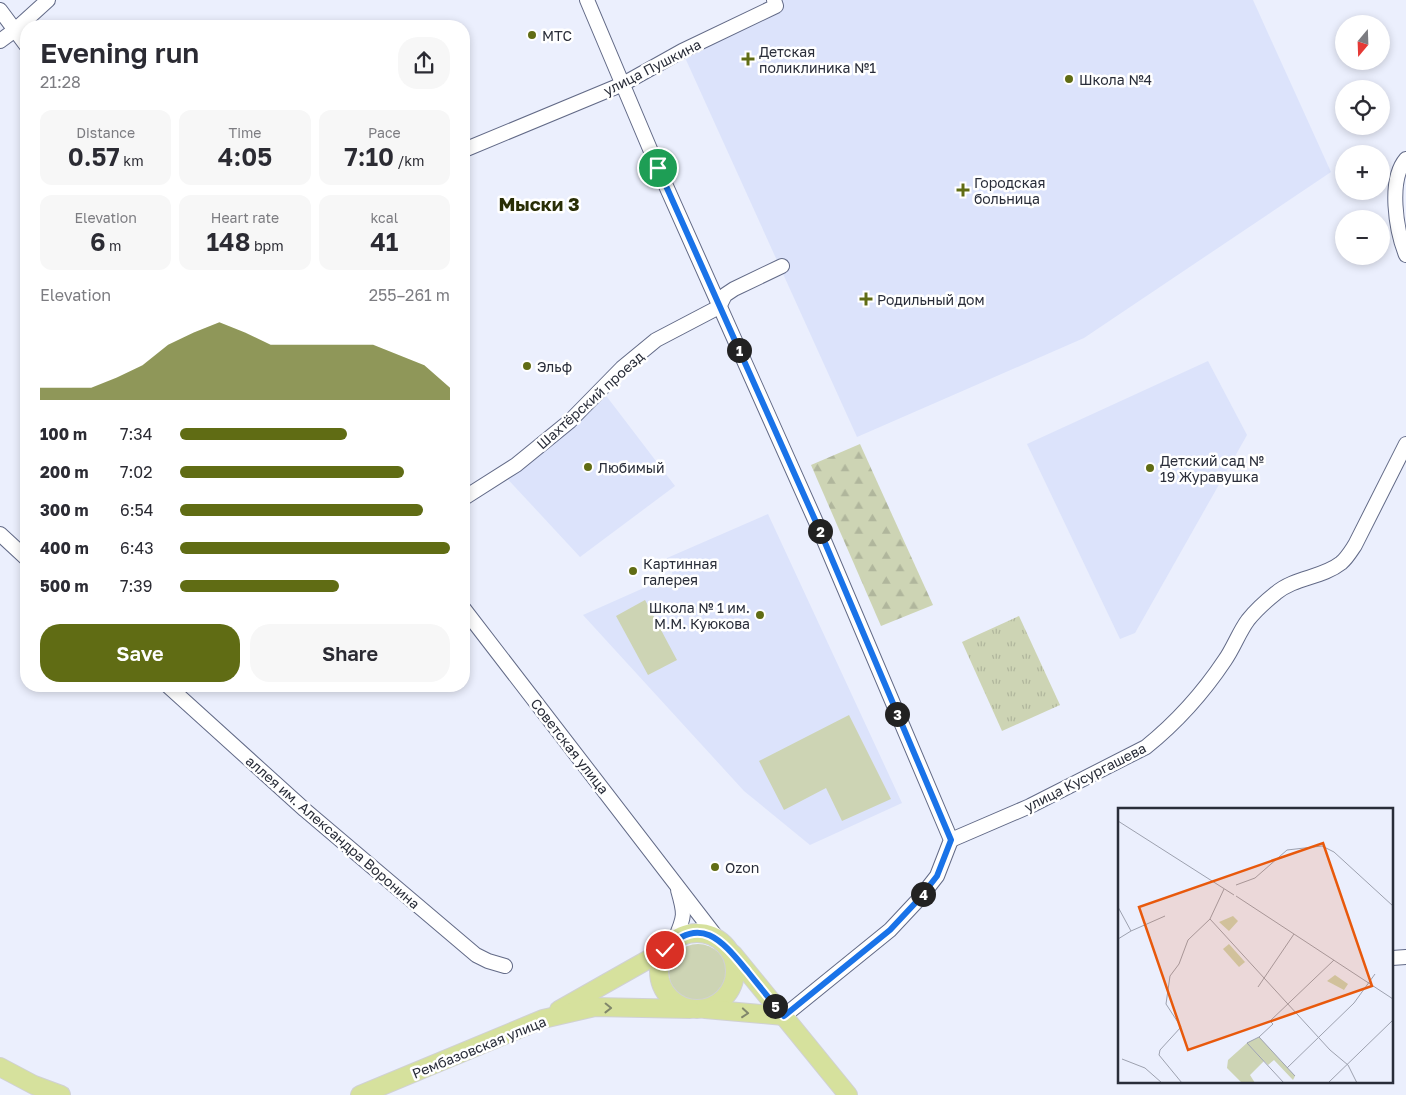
<!DOCTYPE html>
<html lang="en">
<head>
<meta charset="utf-8">
<style>
	body { margin:0; font-family:"Golos Text",sans-serif; background:#f7f7f7; color:#2b2b33; height:100vh; display:flex; flex-direction:column; font-size:19px; white-space:nowrap }
	* { box-sizing:border-box; margin:0 }
	p { font-size:16px; color:#7c7c81 }
	.icon { flex:none; width:28px; height:28px; fill:none; stroke:currentColor; stroke-width:2; stroke-linecap:round; stroke-linejoin:round }
	.map { position:relative; flex:1; overflow:hidden }
	.details { position:absolute; left:20px; top:20px; width:450px; height:672px; display:flex; flex-direction:column; background:#fff; border-radius:20px; box-shadow:0 2px 8px #0003 }
	.details>* { flex:none }
	.needle { width:32px; rotate:199deg }
	.tools { position:absolute; left:1335px; top:15px; display:grid; gap:10px }
	.tools a { display:grid; place-items:center; width:55px; height:55px; border-radius:50%; background:#fff; box-shadow:0 2px 8px #0003; font-size:25px }
	.pin { position:absolute; display:grid; place-items:center; width:42px; height:42px; color:#fff; margin:-21px; border:2px solid #fff; border-radius:50%; box-shadow:0 1px 5px #0007 }
	.km { position:absolute; width:25px; height:25px; margin:-12px; border-radius:50%; background:#222; color:#fff; font-size:14px; line-height:25px; text-align:center }
	.round { display:grid; place-items:center; flex:none; width:52px; height:52px; border-radius:20px; background:#f7f7f7 }
	.overview { display:flex; align-items:center; justify-content:space-between; height:85px; padding:0 20px }
	h1 { font-size:28px; font-weight:600; line-height:38px }
	.stats { display:grid; grid-template-columns:repeat(3,1fr); gap:8px; height:85px; padding:5px 20px }
	.stats div { display:grid; align-content:center; border-radius:12px; background:#f7f7f7; text-align:center }
	.stats b { font-size:25px; font-weight:600 }
	.stats small { font-size:14px; font-weight:400 }
	.stats p { font-size:14px }
	.chart { height:140px; padding:10px 20px }
	.chart p { display:flex; justify-content:space-between }
	.chart svg { width:100%; height:90px; margin-top:5px; fill:#606c14; opacity:.7 }
	.action { display:flex; gap:10px; margin-top:auto; padding:10px 20px }
	.action a { flex:1; height:58px; border-radius:20px; background:#606c14; color:#fff; font-size:20px; font-weight:600; line-height:58px; text-align:center }
	.action a+a { background:#f7f7f7; color:#2b2b33 }
	ul { padding:0 20px; list-style:none; font-size:16px }
	li { display:grid; grid-template-columns:80px 60px 1fr; align-items:center; height:38px }
	li i { height:12px; border-radius:6px; background:#606c14 }
	.map>svg:first-child { display:block }
	.built { fill:#dce3fb }
	.grass { fill:#cdd4b4 }
	.forest { fill:url(#forest-firs) }
	.park { fill:url(#park-tufts) }
	.lines { fill:none; stroke-linecap:round; stroke-linejoin:round }
	.minor-casing { stroke:#626a87; stroke-width:16 }
	.major-casing { stroke:#d0d1d3; stroke-width:20 }
	.minor { stroke:#fff; stroke-width:14 }
	.major { stroke:#d6e19d; stroke-width:18 }
	.oneway { stroke:#80876b }
	.route-casing { stroke:#fff; stroke-width:10 }
	.route { stroke:#1a73e8; stroke-width:6 }
	.poi-dot { fill:#606c14; stroke:#fff; stroke-width:2 }
	.labels { text-anchor:middle; dominant-baseline:central; stroke-width:5; stroke-linejoin:round; paint-order:stroke }
	.poi-label { font-size:14px; fill:#292d39; stroke:#fff; text-anchor:start }
	.street-label { font-size:14px; fill:#292d39; stroke:#fff }
	.district-label { font-size:19px; font-weight:bold; fill:#292e06; stroke:#fff }
	.inset-road { fill:none; stroke:#9da1af; stroke-width:1 }
	.view { fill:#e8590c; fill-opacity:0.15; stroke:#e8590c; stroke-width:2.5 }
	.inset-edge { fill:none; stroke:#292d39; stroke-width:2.5 }
</style>
</head>
<body>
<div class="map">
<svg width="1406" height="1095" viewBox="0 0 1406 1095">
	<defs>
		<pattern id="forest-firs" width="22" height="20" patternUnits="userSpaceOnUse" patternTransform="scale(1.25)"><rect width="22" height="20" fill="#cdd4b4"/><path d="M5 1l3.5 6h-7zM16 11l3.5 6h-7z" fill="#b0b69c"/></pattern>
		<pattern id="park-tufts" width="24" height="20" patternUnits="userSpaceOnUse" patternTransform="scale(1.25)"><rect width="24" height="20" fill="#cdd4b4"/><path d="M3 7l-1-3M5 7V3M7 7l1-3M15 17l-1-3M17 17v-4M19 17l1-3" fill="none" stroke="#b0b69c"/></pattern>
	</defs>
	<rect width="100%" height="100%" fill="#ebeffd"/>
	<g class="built">
		<path d="M774 0H1253L1331 172 1084 338 857 437 682 51Z"/>
		<path d="M1208 361 1247 435 1135 633 1120 639 1027 444Z"/>
		<path d="M601 389 675 486 580 557 503 474Z"/>
		<path d="M768 514 902 803 810 845 744 791 583 615 673 575 667 558Z"/>
	</g>
	<g class="grass">
		<path d="M645 600 677 660 648 675 616 616Z"/>
		<path d="M849 715 891 799 842 821 826 788 784 810 759 761Z"/>
		<circle cx="698" cy="973" r="29"/>
	</g>
	<path class="forest" d="M860 444 933 605 881 626 811 465Z"/>
	<path class="park" d="M1019 616 1060 705 1002 731 962 642Z"/>
	<g class="lines">
		<g class="minor-casing">
			<g id="minor">
				<path d="M587 0 658 168 820 531 951 840 937 876 919 899 890 930 784 1016"/>
				<path d="M0 10 26 45"/>
				<path d="M0 41 15 30 48 0"/>
				<path d="M464 150 623 84 682 51 776 6 774 0"/>
				<path d="M1406 159C1388 180 1396 230 1406 255"/>
				<path d="M464 498 516 465 570 421 622 368 656 340 719 307 725 295 734 289 782 266"/>
				<path d="M0 534 26 558"/>
				<path d="M464 609 718 939"/>
				<path d="M168 686 305 810 476 955 488 961 505 966"/>
				<path d="M951 840 1030 806 1146 747C1177 722 1203 693 1225 660 1234 647 1239 632 1248 620 1256 610 1266 601 1276 593 1295 577 1322 578 1341 563 1347 558 1351 551 1355 545L1406 444"/>
				<path d="M675 939C685 916 685 914 678 890"/>
				<path d="M1392 958 1406 957"/>
			</g>
		</g>
		<g class="major-casing">
			<g id="major">
				<circle cx="697" cy="971" r="38"/>
				<path d="M733 954 848 1095"/>
				<path d="M705 1009 784 1016"/>
				<path d="M559 1010 665 950"/>
				<path d="M0 1067 34 1085 61 1095"/>
				<path d="M360 1095 543 1019 595 1007 690 1009"/>
			</g>
		</g>
		<use href="#minor" class="minor"/>
		<use href="#major" class="major"/>
	</g>
	<defs><path id="oneway-chevron" d="M-2-3.5L2.5 0L-2 3.5" fill="none" stroke-width="1.6" stroke-linecap="round" stroke-linejoin="round" transform="scale(1.25)"/></defs>
	<g class="oneway">
		<use href="#oneway-chevron" transform="translate(608 1008) rotate(1)"/>
		<use href="#oneway-chevron" transform="translate(745 1013) rotate(5)"/>
	</g>
	<g class="lines">
		<g class="route-casing">
			<path id="route" d="M658 168 820 531 951 840 937 876 919 899 890 930 784 1016C772 1002 760 987 748 972 723 942 701 913 665 950"/>
		</g>
		<use href="#route" class="route"/>
	</g>
	<g class="poi-dot">
		<circle cx="532" cy="35" r="5"/>
		<path d="M745.5 51.5h5v5h5v5h-5v5h-5v-5h-5v-5h5z"/>
		<circle cx="1069" cy="79" r="5"/>
		<path d="M960.5 182.5h5v5h5v5h-5v5h-5v-5h-5v-5h5z"/>
		<path d="M863.5 291.5h5v5h5v5h-5v5h-5v-5h-5v-5h5z"/>
		<circle cx="527" cy="366" r="5"/>
		<circle cx="588" cy="467" r="5"/>
		<circle cx="1150" cy="468" r="5"/>
		<circle cx="633" cy="571" r="5"/>
		<circle cx="760" cy="615" r="5"/>
		<circle cx="715" cy="867" r="5"/>
	</g>
	<g class="labels">
		<g class="poi-label">
			<text x="542" y="35">МТС</text>
			<text x="759" y="51">Детская<tspan x="759" dy="16">поликлиника №1</tspan></text>
			<text x="1079" y="79">Школа №4</text>
			<text x="974" y="182">Городская<tspan x="974" dy="16">больница</tspan></text>
			<text x="877" y="299">Родильный дом</text>
			<text x="537" y="366">Эльф</text>
			<text x="1160" y="460">Детский сад №<tspan x="1160" dy="16">19 Журавушка</tspan></text>
			<text x="598" y="467">Любимый</text>
			<text x="643" y="563">Картинная<tspan x="643" dy="16">галерея</tspan></text>
			<text x="750" y="607" text-anchor="end">Школа № 1 им.<tspan x="750" dy="16">М.М. Куюкова</tspan></text>
			<text x="725" y="867">Ozon</text>
		</g>
		<g class="street-label">
			<text transform="translate(652 67) rotate(-27)">улица Пушкина</text>
			<text transform="translate(590 400) rotate(-42)">Шахтёрский проезд</text>
			<text transform="translate(570 746) rotate(52)">Советская улица</text>
			<text transform="translate(1085 777) rotate(-27)">улица Кусургашева</text>
			<text transform="translate(333 832) rotate(41)">аллея им. Александра Воронина</text>
			<text transform="translate(479 1047) rotate(-22)">Рембазовская улица</text>
		</g>
		<g class="district-label">
			<text x="539" y="203">Мыски 3</text>
		</g>
	</g>
	<g transform="translate(1118 808)">
		<rect width="275" height="275" fill="#ebeffd"/>
		<path d="M115 108 120 113 111 123 101 114ZM129 235 146 253 132 267 137 275H124L109 260 110 252Z" fill="#cdd4b4"/>
		<path d="M111 136 127 154 121 159 105 141Z" fill="#cdd4b4"/>
		<path d="M217 167 230 176 226 182 209 173ZM141 229 177 268 175 272 156 252 150 257 129 235Z" fill="#cdd4b4"/>
		<path class="inset-road" d="M0 13 116 87M118 77 137 70 169 42 204 38 216 44 275 98M106 81 92 111 212 242 230 257 239 275M118 88 275 191M0 99 13 123 0 131M13 123 47 108M140 179 176 126M141 229 155 216 152 213 216 152M141 229 129 235 166 275M141 229 177 268M4 251 27 260 44 275M169 260 236 195 257 166M64 275 41 247 42 242 63 219 48 196 52 168 61 156 70 132 92 111M210 275 275 212"/>
		<path class="view" d="M205 35 254 178 70 242 21 99Z"/>
		<rect width="275" height="275" class="inset-edge"/>
	</g>
</svg>
<div class="tools">
<a><svg class="needle" viewBox="-14 -14 28 28"><path d="M0-13l5 13h-10z" fill="#e53935"/><path d="M0 13l5-13h-10z" fill="#7c7c81"/></svg></a>
<a><svg class="icon" aria-label="locate" viewBox="0 0 24 24"><circle cx="12" cy="12" r="6"/><path d="M12 2v4M12 18v4M2 12h4M18 12h4"/></svg></a>
<a>+</a>
<a>−</a>
</div>
<div class="pin" style="left:658px;top:168px;background:#1e9e55"><svg class="icon" aria-label="arrive" viewBox="0 0 24 24"><path d="M6 21V4h12l-3 4 3 4H6"/></svg></div>
<div class="pin" style="left:665px;top:950px;background:#d93025"><svg class="icon" aria-label="check" viewBox="0 0 24 24"><path d="M5 12l5 5 9-10"/></svg></div>
<b class="km" style="left:739px;top:350px">1</b>
<b class="km" style="left:820px;top:531px">2</b>
<b class="km" style="left:897px;top:714px">3</b>
<b class="km" style="left:923px;top:894px">4</b>
<b class="km" style="left:775px;top:1006px">5</b>
<section class="details">
<div class="overview"><div><h1>Evening run</h1><p>21:28</p></div><a class="round"><svg class="icon" aria-label="share" viewBox="0 0 24 24"><path d="M12 15V3M7 8l5-5 5 5M5 13v7h14v-7"/></svg></a></div>
<div class="stats">
<div><p>Distance</p><b>0.57<small> km</small></b></div>
<div><p>Time</p><b>4:05</b></div>
<div><p>Pace</p><b>7:10<small> /km</small></b></div>
</div>
<div class="stats">
<div><p>Elevation</p><b>6<small> m</small></b></div>
<div><p>Heart rate</p><b>148<small> bpm</small></b></div>
<div><p>kcal</p><b>41</b></div>
</div>
<div class="chart"><p><span>Elevation</span>255–261 m</p>
<svg viewBox="0 0 160 44" preserveAspectRatio="none"><path d="M0 44V38L10 38L20 38L30 33L40 27L50 17L60 11L70 6L80 11L90 17L100 17L110 17L120 17L130 17L140 22L150 27L160 38V44z"/></svg>
</div>
<ul>
<li><b>100 m</b>7:34<i style="width:62%"></i></li>
<li><b>200 m</b>7:02<i style="width:83%"></i></li>
<li><b>300 m</b>6:54<i style="width:90%"></i></li>
<li><b>400 m</b>6:43<i style="width:100%"></i></li>
<li><b>500 m</b>7:39<i style="width:59%"></i></li>
</ul>
<div class="action"><a>Save</a><a>Share</a></div>
</section>
</div>
</body>
</html>
